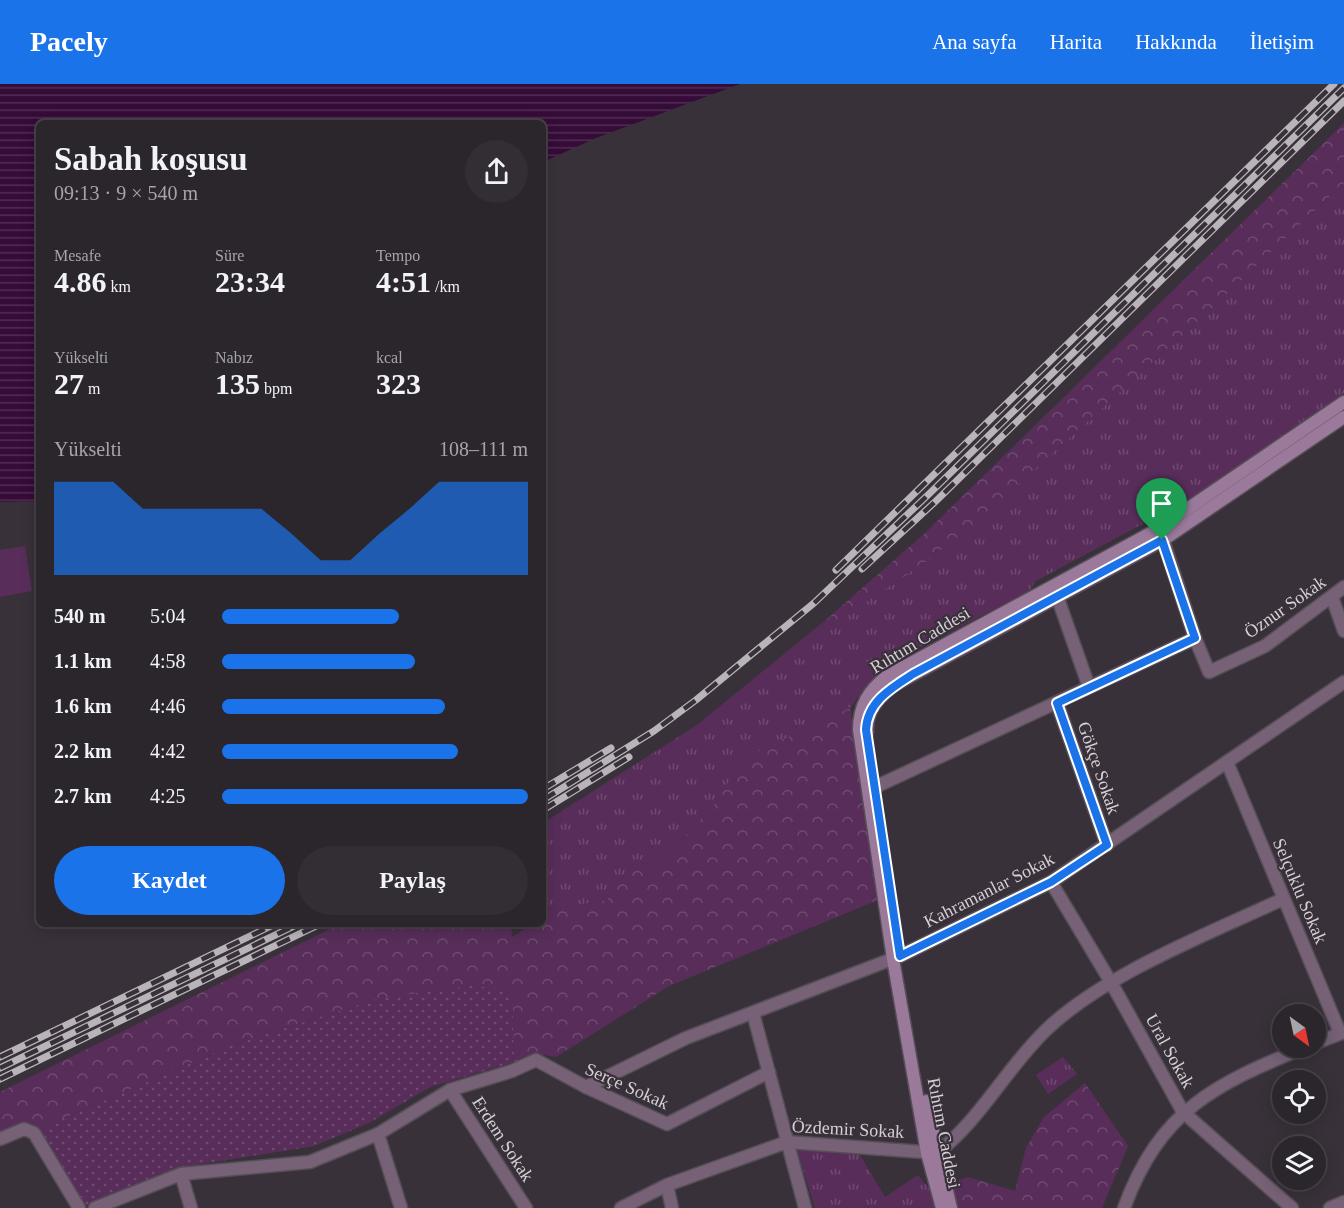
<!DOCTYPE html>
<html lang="tr">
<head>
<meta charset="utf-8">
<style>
	body { margin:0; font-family:"Times New Roman",serif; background:#332d34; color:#f1f3f6; height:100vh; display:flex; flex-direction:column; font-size:22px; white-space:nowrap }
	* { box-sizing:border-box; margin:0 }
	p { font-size:20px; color:#a6a5a9 }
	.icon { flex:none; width:33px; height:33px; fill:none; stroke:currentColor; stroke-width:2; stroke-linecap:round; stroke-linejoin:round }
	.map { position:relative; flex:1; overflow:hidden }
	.sheet { position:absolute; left:36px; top:36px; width:510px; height:807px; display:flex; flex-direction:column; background:#2b252c; border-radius:9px; box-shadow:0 3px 15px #0003,0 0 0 2px #474248 }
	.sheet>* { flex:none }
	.needle { width:39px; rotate:147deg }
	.tools { position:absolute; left:1272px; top:920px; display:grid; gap:12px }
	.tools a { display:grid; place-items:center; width:54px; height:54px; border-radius:50%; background:#2b252c; box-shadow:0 3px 15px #0003,0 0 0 2px #474248; font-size:30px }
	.pin { position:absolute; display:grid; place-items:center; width:51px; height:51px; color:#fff; margin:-62px -26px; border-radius:50% 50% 50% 0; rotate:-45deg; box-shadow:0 0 6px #0007 }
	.pin .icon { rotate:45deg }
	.round { display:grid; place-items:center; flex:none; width:63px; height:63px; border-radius:32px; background:#332d34 }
	.overview { display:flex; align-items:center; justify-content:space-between; height:102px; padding:0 18px }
	h1 { font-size:33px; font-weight:800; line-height:45px }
	.figures { display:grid; grid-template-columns:repeat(3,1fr); gap:9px; height:102px; padding:6px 18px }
	.figures div { display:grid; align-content:center }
	.figures b { font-size:30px; font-weight:800 }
	.figures small { font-size:16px; font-weight:400 }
	.figures p { font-size:16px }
	.chart { height:168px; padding:12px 18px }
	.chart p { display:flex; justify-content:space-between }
	.chart svg { width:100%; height:108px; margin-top:6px; fill:#1a73e8; opacity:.7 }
	.action { display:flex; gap:12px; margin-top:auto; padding:12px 18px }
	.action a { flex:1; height:69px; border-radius:36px; background:#1a73e8; color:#fff; font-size:24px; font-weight:800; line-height:69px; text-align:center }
	.action a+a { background:#332d34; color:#f1f3f6 }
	ul { padding:0 18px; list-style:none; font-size:20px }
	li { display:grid; grid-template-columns:96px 72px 1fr; align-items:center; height:45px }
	li i { height:15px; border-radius:8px; background:#1a73e8 }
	header { display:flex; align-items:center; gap:36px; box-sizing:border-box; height:84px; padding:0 30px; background:#1a73e8; color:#fff }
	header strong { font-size:28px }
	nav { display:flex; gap:33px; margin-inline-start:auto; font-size:21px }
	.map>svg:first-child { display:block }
	.grass { fill:url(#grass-tufts) }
	.forest { fill:url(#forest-crowns) }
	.garden { fill:url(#garden-dots) }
	.pitch { fill:#582d5a }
	.water { fill:url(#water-rules) }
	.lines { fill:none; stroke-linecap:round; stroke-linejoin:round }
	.minor-casing { stroke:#554e56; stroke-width:15 }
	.tertiary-casing { stroke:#554e56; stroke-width:15 }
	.secondary-casing { stroke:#554e56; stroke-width:15 }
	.minor { stroke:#766176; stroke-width:12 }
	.tertiary { stroke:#766176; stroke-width:12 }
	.secondary { stroke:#9a799b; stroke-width:12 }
	.rail-casing { stroke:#b9b4b9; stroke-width:7 }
	.rail { stroke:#39313a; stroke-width:4.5; stroke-dasharray:14; stroke-linecap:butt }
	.route-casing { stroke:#fff; stroke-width:12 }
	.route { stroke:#1a73e8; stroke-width:8 }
	.labels { text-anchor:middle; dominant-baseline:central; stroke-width:4.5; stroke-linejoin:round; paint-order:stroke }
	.street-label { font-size:18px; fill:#d5d0d5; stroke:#39313a }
</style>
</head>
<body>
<header>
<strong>Pacely</strong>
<nav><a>Ana sayfa</a><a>Harita</a><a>Hakkında</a><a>İletişim</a></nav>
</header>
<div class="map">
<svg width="1344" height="1124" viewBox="0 0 1344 1124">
	<defs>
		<pattern id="grass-tufts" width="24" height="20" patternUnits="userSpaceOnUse" patternTransform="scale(1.5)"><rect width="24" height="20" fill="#582d5a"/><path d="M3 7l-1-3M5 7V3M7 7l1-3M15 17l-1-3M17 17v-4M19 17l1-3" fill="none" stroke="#6f4a71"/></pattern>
		<pattern id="forest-crowns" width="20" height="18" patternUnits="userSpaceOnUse" patternTransform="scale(1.5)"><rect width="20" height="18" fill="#582d5a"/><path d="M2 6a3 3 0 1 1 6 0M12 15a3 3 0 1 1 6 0" fill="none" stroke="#6f4a71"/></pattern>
		<pattern id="garden-dots" width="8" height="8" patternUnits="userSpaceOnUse" patternTransform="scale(1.5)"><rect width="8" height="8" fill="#582d5a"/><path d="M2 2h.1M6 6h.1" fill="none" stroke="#6f4a71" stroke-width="1.8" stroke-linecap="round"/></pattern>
		<pattern id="water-rules" width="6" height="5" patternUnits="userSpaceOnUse" patternTransform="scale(1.5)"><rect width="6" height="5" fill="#350b38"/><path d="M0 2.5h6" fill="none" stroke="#512e54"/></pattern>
	</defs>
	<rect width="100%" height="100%" fill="#39313a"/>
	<g class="grass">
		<path d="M1344 99V309L1189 415 1036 497 1029 507 897 575 873 594 850 624 743 675 717 717 662 778 632 781 607 816 559 824 543 834V739L697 641 827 535 832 541 974 440 1208 228Z"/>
		<path d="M1063 973 1077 990 1048 1010 1036 991Z"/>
		<path d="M796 1063 860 1071 885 1113 918 1091 939 1117 942 1124H815Z"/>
	</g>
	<g class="forest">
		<path d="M1344 39V99L1208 228 974 440 924 479 832 541 827 535 924 450Z"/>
		<path d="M850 624 878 816 669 902 556 973 544 971 514 978 512 905 380 914 235 960 44 1043 24 1045 0 1055V1008L340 840H511L512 853 533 840H543V834L559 824 607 816 632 781 662 778 717 717 742 675Z"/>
		<path d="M1085 999 1128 1062 1102 1124H951L945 1101 968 1093 1015 1107 1026 1064 1044 1033Z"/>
	</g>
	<path class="garden" d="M469 902 512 905 514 978 430 1003 369 1039 314 1062 177 1084 84 1123 36 1042 44 1043 235 960 380 914Z"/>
	<path class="pitch" d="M25 462 32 507 0 513V466Z"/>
	<path class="water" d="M0 0H740L596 54 543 78V39H39V417L0 418Z"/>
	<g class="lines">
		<g class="minor-casing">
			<g id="minor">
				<path d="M1163 456 1195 554 1209 588 1265 562 1344 503"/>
				<path d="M1057 512 1089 603"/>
				<path d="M1332 513 1344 547"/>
				<path d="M1057 619 1107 761"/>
				<path d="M1227 678 1340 949"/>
				<path d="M875 703 1195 554"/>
				<path d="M1051 798 1112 900 1183 1028 1292 1124"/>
				<path d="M753 929 805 1124"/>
				<path d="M586 1003 686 954 900 872 1051 798 1344 598"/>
				<path d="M450 1006 526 1124"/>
				<path d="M378 1050 450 1006 512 987 536 976 586 1003 667 1040 769 988"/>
				<path d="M0 1055 24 1045 34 1049 79 1124"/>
				<path d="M181 1090 191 1124"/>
				<path d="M667 1101 672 1124"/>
				<path d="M95 1124 181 1090 310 1078 378 1050 401 1124"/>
				<path d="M621 1124 667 1101 787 1058 937 1069C980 1036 1006 985 1045 947 1102 891 1210 849 1283 815"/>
				<path d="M1330 1124 1344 1118"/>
			</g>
		</g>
		<g class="tertiary-casing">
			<g id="tertiary">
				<path d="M1316 959 1344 948"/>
				<path d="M1124 1124C1160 1026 1215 1000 1306 963"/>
			</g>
		</g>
		<g class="secondary-casing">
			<g id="secondary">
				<path d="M867 648C866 626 878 614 894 601L1163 456 1344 333"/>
				<path d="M926 1017 951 1124"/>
				<path d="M942 1124 927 1069 893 875 859 646C859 622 868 607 887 592L1158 445 1344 318"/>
			</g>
		</g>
		<use href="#minor" class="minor"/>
		<use href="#tertiary" class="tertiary"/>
		<use href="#secondary" class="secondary"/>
		<g class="rail-casing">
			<g id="rail">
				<path d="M862 485 936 417 1344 17"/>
				<path d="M836 486 1334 0"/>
				<path d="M543 705 611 664"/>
				<path d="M543 716 654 647 696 616 814 519 929 410 1344 4"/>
				<path d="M543 726 629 673"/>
				<path d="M0 973 275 840"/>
				<path d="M0 984 298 840"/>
				<path d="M0 995 320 840"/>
			</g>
		</g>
		<use href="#rail" class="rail"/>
	</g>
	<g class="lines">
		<g class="route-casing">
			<path id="route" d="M1162 456 1195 554 1057 619 1107 761 1051 798 900 872 866 646C867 618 891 604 913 590Z"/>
		</g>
		<use href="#route" class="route"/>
	</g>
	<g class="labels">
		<g class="street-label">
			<text transform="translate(1285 523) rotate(-35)">Öznur Sokak</text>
			<text transform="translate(920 556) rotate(-31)">Rıhtım Caddesi</text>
			<text transform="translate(1099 684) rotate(71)">Gökçe Sokak</text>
			<text transform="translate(989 806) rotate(-27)">Kahramanlar Sokak</text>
			<text transform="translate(1300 807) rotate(67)">Selçuklu Sokak</text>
			<text transform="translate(1170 967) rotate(61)">Ural Sokak</text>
			<text transform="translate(627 1002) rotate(24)">Serçe Sokak</text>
			<text transform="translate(848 1045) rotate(3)">Özdemir Sokak</text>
			<text transform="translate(944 1049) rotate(79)">Rıhtım Caddesi</text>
			<text transform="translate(503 1055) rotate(57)">Erdem Sokak</text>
		</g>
	</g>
</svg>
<div class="tools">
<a><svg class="needle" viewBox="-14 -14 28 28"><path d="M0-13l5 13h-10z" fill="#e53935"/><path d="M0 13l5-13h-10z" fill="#a6a5a9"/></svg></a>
<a><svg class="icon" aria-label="locate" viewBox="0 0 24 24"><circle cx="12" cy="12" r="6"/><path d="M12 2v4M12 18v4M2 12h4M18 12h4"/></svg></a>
<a><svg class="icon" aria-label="layers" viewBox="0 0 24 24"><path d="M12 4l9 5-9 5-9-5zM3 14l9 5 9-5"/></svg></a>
</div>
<div class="pin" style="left:1162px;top:456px;background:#1e9e55"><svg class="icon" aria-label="arrive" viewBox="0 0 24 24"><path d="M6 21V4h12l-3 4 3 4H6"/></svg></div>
<section class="sheet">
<div class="overview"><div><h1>Sabah koşusu</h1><p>09:13 · 9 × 540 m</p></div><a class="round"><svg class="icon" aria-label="share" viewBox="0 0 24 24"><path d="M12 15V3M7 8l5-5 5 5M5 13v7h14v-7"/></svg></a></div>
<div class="figures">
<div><p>Mesafe</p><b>4.86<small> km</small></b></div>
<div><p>Süre</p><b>23:34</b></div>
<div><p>Tempo</p><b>4:51<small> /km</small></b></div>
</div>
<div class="figures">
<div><p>Yükselti</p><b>27<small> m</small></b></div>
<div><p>Nabız</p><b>135<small> bpm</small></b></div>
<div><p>kcal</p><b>323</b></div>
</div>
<div class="chart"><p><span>Yükselti</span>108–111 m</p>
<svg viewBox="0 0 160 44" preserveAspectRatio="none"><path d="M0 44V6L10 6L20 6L30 17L40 17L50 17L60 17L70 17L80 27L90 38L100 38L110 27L120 17L130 6L140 6L150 6L160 6V44z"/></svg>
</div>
<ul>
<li><b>540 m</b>5:04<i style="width:58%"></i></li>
<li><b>1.1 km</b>4:58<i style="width:63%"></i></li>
<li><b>1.6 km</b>4:46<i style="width:73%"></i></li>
<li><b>2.2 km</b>4:42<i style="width:77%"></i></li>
<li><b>2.7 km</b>4:25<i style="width:100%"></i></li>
</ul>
<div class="action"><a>Kaydet</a><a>Paylaş</a></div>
</section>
</div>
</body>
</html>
